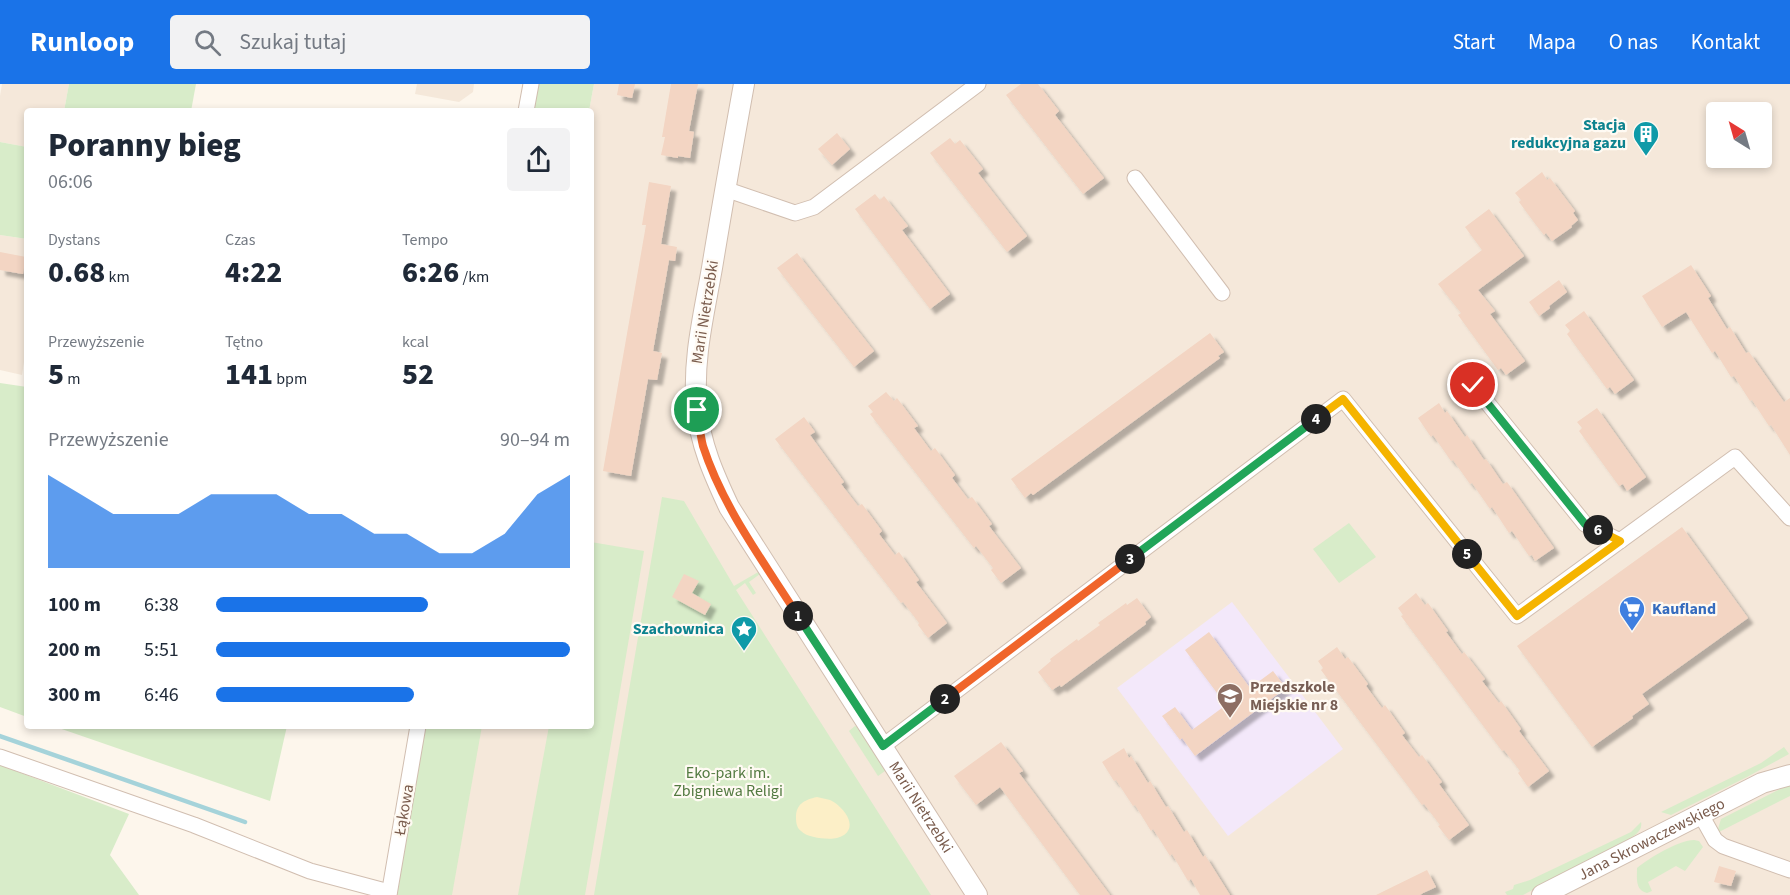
<!DOCTYPE html>
<html lang="pl">
<head>
<meta charset="utf-8">
<style>
	body { margin:0; font-family:"Source Sans 3",sans-serif; background:#f2f2f3; color:#1f2937; height:100vh; display:flex; flex-direction:column; font-size:22px; white-space:nowrap }
	* { box-sizing:border-box; margin:0 }
	p { font-size:20px; color:#747a83 }
	.icon { flex:none; width:33px; height:33px; fill:none; stroke:currentColor; stroke-width:2; stroke-linecap:round; stroke-linejoin:round }
	.map { position:relative; flex:1; overflow:hidden }
	.drawer { position:absolute; left:24px; top:24px; width:570px; height:621px; display:flex; flex-direction:column; background:#fff; border-radius:6px; box-shadow:0 3px 9px #0003 }
	.drawer>* { flex:none }
	.needle { width:39px; rotate:323deg }
	.fabs { position:absolute; left:1706px; top:18px; display:grid; gap:12px }
	.fabs a { display:grid; place-items:center; width:66px; height:66px; border-radius:6px; background:#fff; box-shadow:0 3px 9px #0003; font-size:30px }
	.pin { position:absolute; display:grid; place-items:center; width:51px; height:51px; color:#fff; margin:-26px; border:3px solid #fff; border-radius:50%; box-shadow:0 2px 6px #0007 }
	.km { position:absolute; width:30px; height:30px; margin:-15px; border-radius:50%; background:#222; color:#fff; font-size:16px; line-height:30px; text-align:center }
	.round { display:grid; place-items:center; flex:none; width:63px; height:63px; border-radius:6px; background:#f2f2f3 }
	.overview { display:flex; align-items:center; justify-content:space-between; height:102px; padding:0 24px }
	h1 { font-size:33px; font-weight:800; line-height:45px }
	.metrics { display:grid; grid-template-columns:repeat(3,1fr); gap:9px; height:102px; padding:6px 24px }
	.metrics div { display:grid; align-content:center }
	.metrics b { font-size:30px; font-weight:800 }
	.metrics small { font-size:16px; font-weight:400 }
	.metrics p { font-size:16px }
	.chart { height:168px; padding:12px 24px }
	.chart p { display:flex; justify-content:space-between }
	.chart svg { width:100%; height:108px; margin-top:6px; fill:#1a73e8; opacity:.7 }
	ul { padding:0 24px; list-style:none; font-size:20px }
	li { display:grid; grid-template-columns:96px 72px 1fr; align-items:center; height:45px }
	li i { height:15px; border-radius:8px; background:#1a73e8 }
	header { display:flex; align-items:center; gap:36px; box-sizing:border-box; height:84px; padding:0 30px; background:#1a73e8; color:#fff }
	header strong { font-size:28px }
	nav { display:flex; gap:33px; margin-inline-start:auto; font-size:21px }
	.search { width:420px; height:54px; background:#f2f2f3; display:flex; align-items:center; gap:15px; box-sizing:border-box; padding:0 21px; border-radius:6px; color:#747a83; font-size:22px }
	.map>svg:first-child { display:block }
	.residential { fill:#f5e8da; fill-rule:evenodd }
	.education { fill:#f3e8fa }
	.green { fill:#d8ecc9 }
	.sand { fill:#fcefc7 }
	.lines { fill:none; stroke-linecap:round; stroke-linejoin:round }
	.stream { stroke:#a5d3da; stroke-width:4.5 }
	.building { fill:#f3d5c3; filter:url(#shadow) }
	.minor-casing { stroke:#d1beb0; stroke-width:17 }
	.tertiary-casing { stroke:#d1beb0; stroke-width:22 }
	.minor { stroke:#fff; stroke-width:15 }
	.tertiary { stroke:#fff; stroke-width:20 }
	.split-1-casing { stroke:#fff; stroke-width:12 }
	.split-2-casing { stroke:#fff; stroke-width:12 }
	.split-3-casing { stroke:#fff; stroke-width:12 }
	.split-4-casing { stroke:#fff; stroke-width:12 }
	.split-5-casing { stroke:#fff; stroke-width:12 }
	.split-6-casing { stroke:#fff; stroke-width:12 }
	.split-7-casing { stroke:#fff; stroke-width:12 }
	.split-1 { stroke:#f0652b; stroke-width:8 }
	.split-2 { stroke:#22a559; stroke-width:8 }
	.split-3 { stroke:#f0652b; stroke-width:8 }
	.split-4 { stroke:#22a559; stroke-width:8 }
	.split-5 { stroke:#f5b400; stroke-width:8 }
	.split-6 { stroke:#f5b400; stroke-width:8 }
	.split-7 { stroke:#22a559; stroke-width:8 }
	.labels { text-anchor:middle; dominant-baseline:central; stroke-width:4.5; stroke-linejoin:round; paint-order:stroke }
	.culture-label { font-size:16px; font-weight:bold; fill:#0d838f; stroke:#fffaf3; text-anchor:end }
	.street-label { font-size:16px; fill:#7a5c4d; stroke:#fffaf3 }
	.shop-label { font-size:16px; font-weight:bold; fill:#366cbe; stroke:#fffaf3; text-anchor:start }
	.education-label { font-size:16px; font-weight:bold; fill:#785e54; stroke:#fffaf3; text-anchor:start }
	.park-label { font-size:16px; fill:#537a41; stroke:#fffaf3 }
</style>
</head>
<body>
<header>
<strong>Runloop</strong>
<div class="search"><svg class="icon" aria-label="search" viewBox="0 0 24 24"><circle cx="10" cy="10" r="6"/><path d="M15 15l6 6"/></svg>Szukaj tutaj</div>
<nav><a>Start</a><a>Mapa</a><a>O nas</a><a>Kontakt</a></nav>
</header>
<div class="map">
<svg width="1790" height="811" viewBox="0 0 1790 811">
	<defs>
		<filter id="shadow"><feDropShadow dx="5.5" dy="5.5" stdDeviation="1.5" flood-color="#0004"/></filter>
	</defs>
	<rect width="100%" height="100%" fill="#fdf6ec"/>
	<g class="residential">
		<path d="M2 0H69L64 27H27V63L0 58V12Z"/>
		<path d="M417 0H474L473 8 459 18 415 10Z"/>
		<path d="M594 0H1790V811H446L477 642H591V27H589ZM1716 28H1761V74H1716Z"/>
		<path d="M0 151 27 155V258L22 291 0 286Z"/>
	</g>
	<path class="education" d="M1232 518 1343 665 1228 752 1117 604Z"/>
	<g class="green">
		<path d="M69 0H196L191 27H64Z"/>
		<path d="M534 0H594L589 27H529Z"/>
		<path d="M0 58 27 63V155L0 151Z"/>
		<path d="M0 299 27 303V633L0 623Z"/>
		<path d="M662 413 684 417 734 502 760 487V490L749 498 756 509 753 511 745 499 736 506 931 811H594Z"/>
		<path d="M1349 439 1376 473 1339 499 1313 465Z"/>
		<path d="M591 458 644 467 585 811H518L549 642H591Z"/>
		<path d="M53 642H287L270 717Z"/>
		<path d="M424 642H482L452 811H396Z"/>
		<path d="M855 642 860 644 885 683V687L878 692 849 647Z"/>
		<path d="M1784 663 1789 670 1747 693 1671 731 1661 728 1761 679Z"/>
		<path d="M0 681 129 730 110 771 139 811H0Z"/>
		<path d="M1790 700V712L1719 748 1718 745 1721 735Z"/>
		<path d="M1641 738C1643 747 1634 752 1627 756L1523 811H1507L1505 808 1513 805 1514 801 1530 796 1631 748Z"/>
		<path d="M1694 756 1699 757 1703 763 1685 787 1676 782 1648 798 1652 807 1647 809C1635 806 1637 794 1637 784 1649 774 1679 756 1694 756Z"/>
	</g>
	<path class="sand" d="M817 713C821 714 826 715 830 716 845 723 862 747 837 754 829 756 807 754 801 747 797 744 796 739 796 734 796 720 804 716 817 713Z"/>
	<g class="lines">
		<path class="stream" d="M0 652 245 738"/>
	</g>
	<g class="building">
		<path d="M619 0H635L632 14 617 11Z"/>
		<path d="M671 0H698L689 47 694 48 690 74 678 72V74L661 71 665 53H662Z"/>
		<path d="M1021 0H1038L1059 27 1055 31 1104 94 1083 110 1006 11Z"/>
		<path d="M837 49 850 65 832 81 818 65Z"/>
		<path d="M950 54 955 60 960 56 983 85 978 89 1027 152 1007 168 930 69Z"/>
		<path d="M1542 88 1547 96 1550 94 1575 127 1573 129 1578 136 1571 142 1572 143 1552 157 1546 149 1544 151 1536 141 1519 118 1521 116 1515 109Z"/>
		<path d="M649 98 671 102 661 160 677 163 675 177 669 176 653 267 662 269 657 296 648 295 631 392 603 387 646 141H642Z"/>
		<path d="M875 110 880 116 884 112 908 142 902 146 950 210 930 225 855 125Z"/>
		<path d="M1489 125 1524 172 1478 206 1495 227 1490 230 1525 277 1506 291 1501 284 1498 286 1458 231 1461 229 1438 200 1482 166 1465 143Z"/>
		<path d="M0 168 26 173 23 190 0 186Z"/>
		<path d="M797 169 874 267 854 283 777 184Z"/>
		<path d="M1691 181 1711 212 1708 214 1727 245 1730 243 1746 269 1749 268 1784 318 1790 314V371L1771 341 1769 342 1752 316 1750 317 1734 292 1731 293 1715 267 1712 269 1686 228 1662 243 1642 212Z"/>
		<path d="M1559 196 1567 208 1549 222 1550 224 1539 232 1529 218Z"/>
		<path d="M1584 227 1634 296 1615 310 1610 303 1607 305 1567 250 1570 247 1565 241Z"/>
		<path d="M1210 249 1224 268 1218 272 1220 274 1033 411 1031 409 1025 414 1011 395Z"/>
		<path d="M886 308 894 317 897 314 918 342 914 344 931 367 935 364 955 391 952 394 968 415 972 413 992 440 989 442 1021 484 1001 499 991 486 993 484 976 462 974 464 870 330 873 328 868 322Z"/>
		<path d="M1439 319 1445 329 1447 327 1465 353 1467 351 1484 376 1486 375 1503 400 1507 398 1554 464 1535 477 1532 471 1529 472 1512 447 1509 449 1492 423 1490 425 1472 399 1470 400 1453 376 1451 377 1433 351 1431 353 1418 334Z"/>
		<path d="M1597 324 1646 393 1627 407 1623 400 1619 402 1579 347 1582 344 1577 338Z"/>
		<path d="M804 333 815 348 810 351 844 398 841 400 858 422 862 420 882 447 879 450 895 471 899 468 919 496 916 498 947 539 928 554 918 541 919 539 903 518 901 519 775 355Z"/>
		<path d="M1682 443 1748 534 1642 610 1649 620 1632 632 1633 634 1592 663 1517 562Z"/>
		<path d="M684 490 699 497 692 509 711 520 705 531 672 513Z"/>
		<path d="M1416 509 1425 521 1428 519 1448 547 1446 548 1462 570 1464 568 1485 595 1482 597 1499 619 1501 617 1521 645 1519 647 1549 687 1528 703 1518 689 1520 687 1504 666 1502 667 1401 532 1403 531 1398 524Z"/>
		<path d="M1137 514 1151 533 1145 538 1146 540 1061 603 1060 601 1052 606 1038 588 1051 577 1050 575 1077 555 1078 557 1100 541 1098 539 1126 519 1127 521Z"/>
		<path d="M1209 548 1250 604 1273 587 1286 604 1195 672 1182 654 1180 656 1162 632 1175 623 1192 646 1226 621 1185 566Z"/>
		<path d="M1337 563 1345 575 1348 573 1368 600 1366 602 1382 624 1385 621 1405 649 1402 651 1419 673 1422 671 1442 698 1439 700 1469 741 1449 756 1438 742 1440 741 1424 720 1422 721 1321 586 1323 584 1318 577Z"/>
		<path d="M1001 658 1023 687 1019 689 1110 811H1080L1000 703 976 721 954 692Z"/>
		<path d="M1124 664 1129 674 1131 672 1148 699 1150 697 1166 723 1168 722 1184 748 1187 746 1203 773 1205 771 1230 811H1200L1191 795 1188 797 1172 770 1170 772 1153 745 1151 747 1135 721 1133 722 1116 696 1114 697 1102 678Z"/>
		<path d="M1719 782 1736 787 1731 802 1714 798Z"/>
		<path d="M1427 786 1436 803 1423 809 1420 811H1376Z"/>
	</g>
	<g class="lines">
		<g class="minor-casing">
			<g id="minor">
				<path d="M526 27 531 0"/>
				<path d="M1135 94 1222 209"/>
				<path d="M725 105 795 129 814 123 978 0"/>
				<path d="M1473 301 1585 440 1620 457"/>
				<path d="M883 662 1343 315 1517 532 1735 373 1790 434"/>
				<path d="M0 673 194 741 310 787 389 808"/>
				<path d="M1701 731 1715 756 1723 762 1790 786"/>
				<path d="M389 811 418 642"/>
			</g>
		</g>
		<g class="tertiary-casing">
			<g id="tertiary">
				<path id="s1" d="M744 0C733 61 722 123 712 184 704 230 692 277 697 324 700 360 714 391 729 423L977 811"/>
				<path id="s2" d="M1542 811 1762 699 1790 691"/>
			</g>
		</g>
		<use href="#minor" class="minor"/>
		<use href="#tertiary" class="tertiary"/>
	</g>
	<g class="lines">
		<g class="split-1-casing">
			<path id="split-1" d="M697 326C699 338 700 350 703 362 723 424 764 478 798 532"/>
		</g>
		<g class="split-2-casing">
			<path id="split-2" d="M798 532 883 662 945 615"/>
		</g>
		<g class="split-3-casing">
			<path id="split-3" d="M945 615 1130 475"/>
		</g>
		<g class="split-4-casing">
			<path id="split-4" d="M1130 475 1316 335"/>
		</g>
		<g class="split-5-casing">
			<path id="split-5" d="M1316 335 1343 315 1467 470"/>
		</g>
		<g class="split-6-casing">
			<path id="split-6" d="M1467 470 1517 532 1620 457 1598 446"/>
		</g>
		<g class="split-7-casing">
			<path id="split-7" d="M1473 301 1585 440 1598 446"/>
		</g>
		<use href="#split-1" class="split-1"/>
		<use href="#split-2" class="split-2"/>
		<use href="#split-3" class="split-3"/>
		<use href="#split-4" class="split-4"/>
		<use href="#split-5" class="split-5"/>
		<use href="#split-6" class="split-6"/>
		<use href="#split-7" class="split-7"/>
	</g>
	<defs>
		<g id="building-pin" transform="scale(1.35)"><path d="M0 17L-7.5 6A9.5 9.5 0 1 1 7.5 6Z" fill="#0f9aa8" stroke="#fffaf3"/><path d="M-4-6H4V6H1V3H-1V6H-4ZM-2.5-4.3h1.7v1.8h-1.7ZM.8-4.3h1.7v1.8H.8ZM-2.5-1h1.7V.8h-1.7ZM.8-1h1.7V.8H.8Z" fill="#fff"/></g>
		<g id="supermarket-pin" transform="scale(1.35)"><path d="M0 17L-7.5 6A9.5 9.5 0 1 1 7.5 6Z" fill="#3f7fe0" stroke="#fffaf3"/><path d="M-6-5.5h2.5l.6 2H6L4.5 2H-2.5L-4.4-4H-6ZM-1.5 3.2a1.3 1.3 0 1 0 .1 0ZM3 3.2a1.3 1.3 0 1 0 .1 0Z" fill="#fff"/></g>
		<g id="sight-pin" transform="scale(1.35)"><path d="M0 17L-7.5 6A9.5 9.5 0 1 1 7.5 6Z" fill="#0f9aa8" stroke="#fffaf3"/><path d="M0-6L1.8-2.2L6-1.7L2.9 1.2L3.7 5.4L0 3.3L-3.7 5.4L-2.9 1.2L-6-1.7L-1.8-2.2Z" fill="#fff"/></g>
		<g id="school-pin" transform="scale(1.35)"><path d="M0 17L-7.5 6A9.5 9.5 0 1 1 7.5 6Z" fill="#8d6e63" stroke="#fffaf3"/><path d="M0-5L7-2L0 1L-7-2ZM-4 1L0 2.5L4 1V4Q0 6-4 4Z" fill="#fff"/></g>
	</defs>
	<g fill-rule="evenodd">
		<use href="#building-pin" x="1646" y="50"/>
		<use href="#supermarket-pin" x="1632" y="525"/>
		<use href="#sight-pin" x="744" y="545"/>
		<use href="#school-pin" x="1230" y="612"/>
	</g>
	<g class="labels">
		<g class="culture-label">
			<text x="1626" y="41">Stacja<tspan x="1626" dy="18">redukcyjna gazu</tspan></text>
			<text x="724" y="545">Szachownica</text>
		</g>
		<g class="street-label">
			<text transform="translate(705 228) rotate(-81)">Marii Nietrzebki</text>
			<text stroke="none"><textPath href="#s1" startOffset="789">Marii Nietrzebki</textPath></text>
			<text transform="translate(404 726) rotate(-80)">Łąkowa</text>
			<text stroke="none"><textPath href="#s2" startOffset="123">Jana Skrowaczewskiego</textPath></text>
		</g>
		<g class="shop-label">
			<text x="1652" y="525">Kaufland</text>
		</g>
		<g class="education-label">
			<text x="1250" y="603">Przedszkole<tspan x="1250" dy="18">Miejskie nr 8</tspan></text>
		</g>
		<g class="park-label">
			<text x="728" y="689">Eko-park im.<tspan x="728" dy="18">Zbigniewa Religi</tspan></text>
		</g>
	</g>
</svg>
<div class="fabs">
<a><svg class="needle" viewBox="-14 -14 28 28"><path d="M0-13l5 13h-10z" fill="#e53935"/><path d="M0 13l5-13h-10z" fill="#747a83"/></svg></a>
</div>
<div class="pin" style="left:697px;top:326px;background:#1e9e55"><svg class="icon" aria-label="arrive" viewBox="0 0 24 24"><path d="M6 21V4h12l-3 4 3 4H6"/></svg></div>
<div class="pin" style="left:1473px;top:301px;background:#d93025"><svg class="icon" aria-label="check" viewBox="0 0 24 24"><path d="M5 12l5 5 9-10"/></svg></div>
<b class="km" style="left:798px;top:532px">1</b>
<b class="km" style="left:945px;top:615px">2</b>
<b class="km" style="left:1130px;top:475px">3</b>
<b class="km" style="left:1316px;top:335px">4</b>
<b class="km" style="left:1467px;top:470px">5</b>
<b class="km" style="left:1598px;top:446px">6</b>
<section class="drawer">
<div class="overview"><div><h1>Poranny bieg</h1><p>06:06</p></div><a class="round"><svg class="icon" aria-label="share" viewBox="0 0 24 24"><path d="M12 15V3M7 8l5-5 5 5M5 13v7h14v-7"/></svg></a></div>
<div class="metrics">
<div><p>Dystans</p><b>0.68<small> km</small></b></div>
<div><p>Czas</p><b>4:22</b></div>
<div><p>Tempo</p><b>6:26<small> /km</small></b></div>
</div>
<div class="metrics">
<div><p>Przewyższenie</p><b>5<small> m</small></b></div>
<div><p>Tętno</p><b>141<small> bpm</small></b></div>
<div><p>kcal</p><b>52</b></div>
</div>
<div class="chart"><p><span>Przewyższenie</span>90–94 m</p>
<svg viewBox="0 0 160 44" preserveAspectRatio="none"><path d="M0 44V6L10 14L20 22L30 22L40 22L50 14L60 14L70 14L80 22L90 22L100 30L110 30L120 38L130 38L140 30L150 14L160 6V44z"/></svg>
</div>
<ul>
<li><b>100 m</b>6:38<i style="width:60%"></i></li>
<li><b>200 m</b>5:51<i style="width:100%"></i></li>
<li><b>300 m</b>6:46<i style="width:56%"></i></li>
</ul>
</section>
</div>
</body>
</html>
